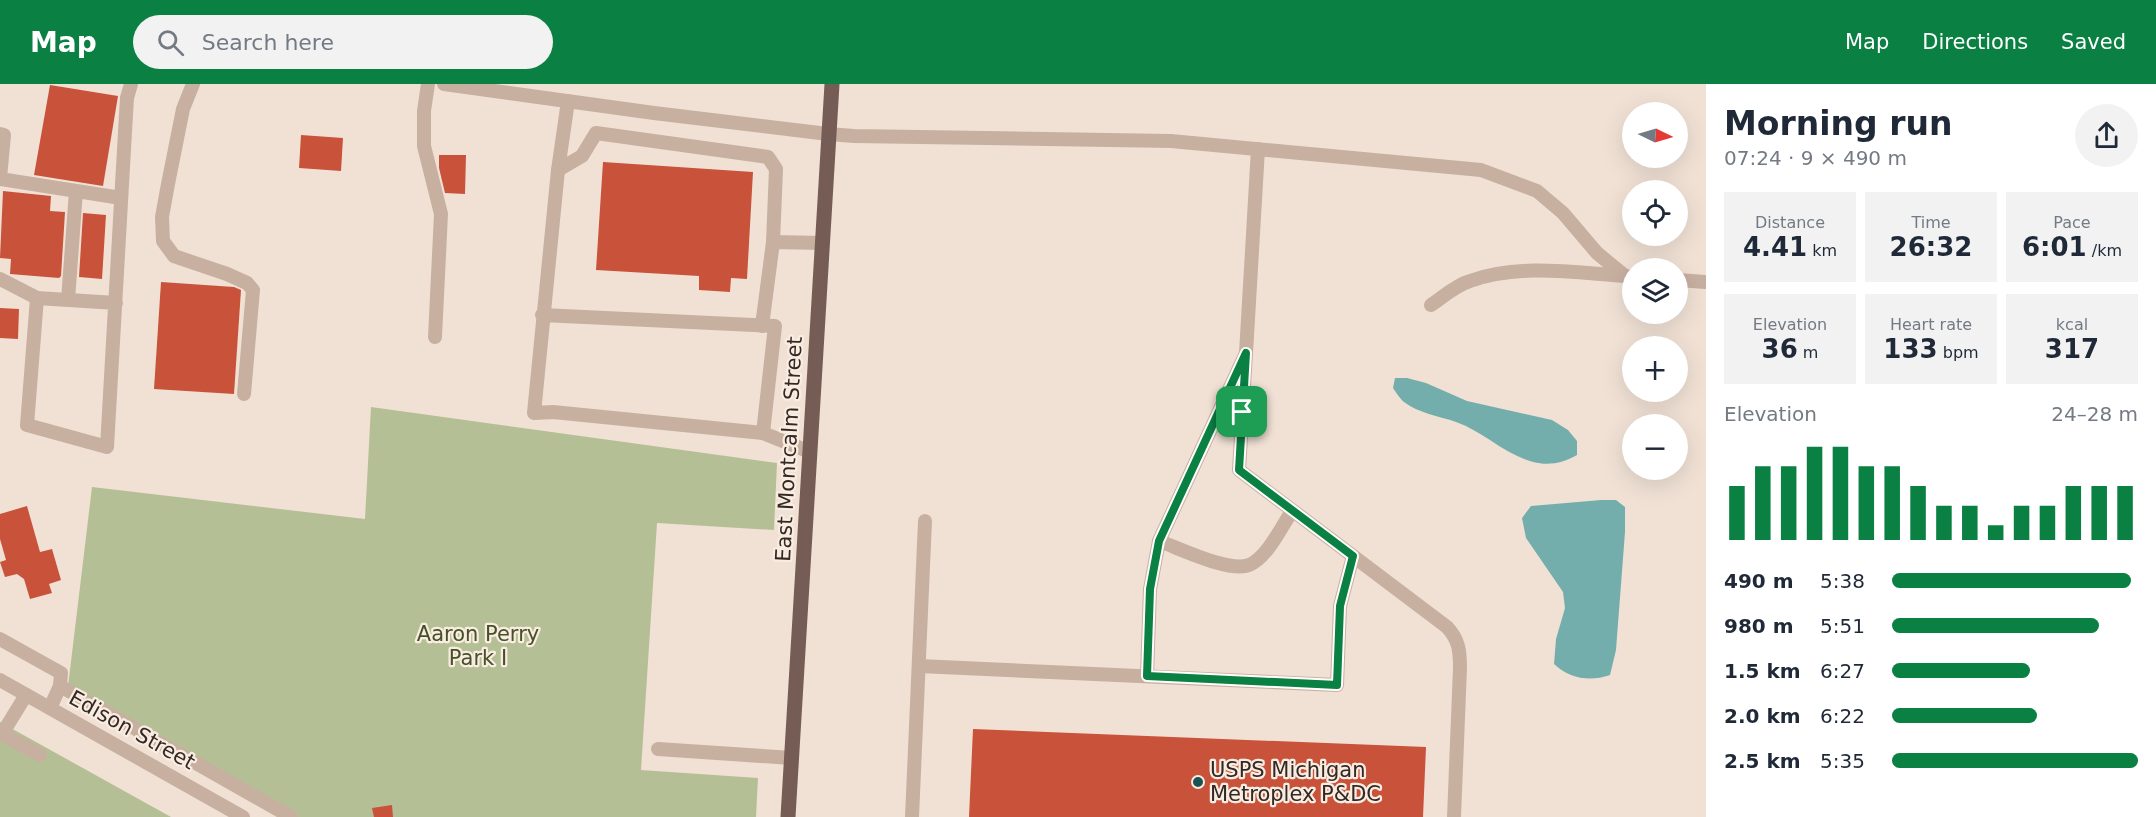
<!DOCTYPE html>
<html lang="en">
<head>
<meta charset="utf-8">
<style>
	body { margin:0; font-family:"DejaVu Sans",sans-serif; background:#f2f2f3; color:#1f2937; height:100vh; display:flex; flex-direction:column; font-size:22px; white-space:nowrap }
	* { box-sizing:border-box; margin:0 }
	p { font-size:20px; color:#747a83 }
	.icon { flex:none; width:33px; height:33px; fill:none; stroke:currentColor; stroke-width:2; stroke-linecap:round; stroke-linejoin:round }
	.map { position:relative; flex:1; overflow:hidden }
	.sheet { display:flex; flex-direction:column; background:#fff; width:450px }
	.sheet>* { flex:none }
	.needle { width:39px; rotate:95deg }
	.buttons { position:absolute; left:1622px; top:18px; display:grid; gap:12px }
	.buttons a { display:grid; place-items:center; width:66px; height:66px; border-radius:50%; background:#fff; box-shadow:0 6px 24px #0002; font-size:30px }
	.pin { position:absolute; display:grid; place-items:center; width:51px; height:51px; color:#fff; margin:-26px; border-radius:12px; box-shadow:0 3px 9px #0006 }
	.round { display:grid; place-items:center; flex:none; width:63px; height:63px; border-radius:32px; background:#f2f2f3 }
	.overview { display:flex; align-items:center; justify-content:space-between; height:102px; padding:0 18px }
	h1 { font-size:33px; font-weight:800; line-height:45px }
	.stats { display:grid; grid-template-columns:repeat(3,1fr); gap:9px; height:102px; padding:6px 18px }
	.stats div { display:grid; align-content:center; border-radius:0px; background:#f2f2f3; text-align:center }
	.stats b { font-size:26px; font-weight:800 }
	.stats small { font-size:16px; font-weight:400 }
	.stats p { font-size:16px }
	.chart { height:168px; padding:12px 18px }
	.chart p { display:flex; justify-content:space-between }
	.chart svg { width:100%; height:108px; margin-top:6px; stroke:#0b8043; stroke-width:6 }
	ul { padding:0 18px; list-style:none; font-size:20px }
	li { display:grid; grid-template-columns:96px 72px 1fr; align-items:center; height:45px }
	li i { height:15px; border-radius:8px; background:#0b8043 }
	header { display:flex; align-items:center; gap:36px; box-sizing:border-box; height:84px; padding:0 30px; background:#0b8043; color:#fff }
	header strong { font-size:28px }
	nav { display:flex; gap:33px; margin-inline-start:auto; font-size:21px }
	.search { width:420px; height:54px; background:#f2f2f3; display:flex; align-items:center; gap:15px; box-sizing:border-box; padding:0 21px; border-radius:33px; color:#747a83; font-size:22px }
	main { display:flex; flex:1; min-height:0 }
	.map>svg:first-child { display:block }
	.green { fill:#b5bf95 }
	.water { fill:#74aeac }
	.building { fill:#c9523b }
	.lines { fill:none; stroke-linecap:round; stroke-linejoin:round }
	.minor { stroke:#c8b0a1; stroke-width:14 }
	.major { stroke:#755d55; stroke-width:15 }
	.route-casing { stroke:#fff; stroke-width:12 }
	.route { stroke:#0b8043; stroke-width:8 }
	.poi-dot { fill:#195453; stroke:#f9ece1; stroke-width:2 }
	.labels { text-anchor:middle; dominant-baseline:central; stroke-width:4.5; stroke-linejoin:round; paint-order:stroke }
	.street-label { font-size:21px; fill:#332824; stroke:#f9ece1 }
	.park-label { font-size:21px; fill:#455128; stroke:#f9ece1 }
	.poi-label { font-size:21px; fill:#332824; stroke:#f9ece1; text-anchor:start }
</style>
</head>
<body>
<header>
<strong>Map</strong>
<div class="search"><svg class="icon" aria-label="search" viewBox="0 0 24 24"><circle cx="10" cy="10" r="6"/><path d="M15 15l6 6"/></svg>Search here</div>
<nav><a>Map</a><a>Directions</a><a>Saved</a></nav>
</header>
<main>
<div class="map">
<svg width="1706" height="733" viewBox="0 0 1706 733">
	<rect width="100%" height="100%" fill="#f1e1d5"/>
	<g class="green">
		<path d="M371 323 777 379 774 446 657 439 641 686 758 694 756 733H285L67 611 92 403 365 435Z"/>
		<path d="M0 638 171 733H0Z"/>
	</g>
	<g class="water">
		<path d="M1395 294H1407L1426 299 1467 317 1552 336 1568 346 1577 357V371C1563 379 1549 382 1533 378 1504 370 1484 348 1456 338 1439 332 1418 329 1404 318 1400 315 1396 308 1393 304Z"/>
		<path d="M1601 416H1616L1625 423V448L1616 566 1610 591C1590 598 1570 595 1554 580L1556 555 1565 524 1563 508 1526 454 1522 434 1531 422Z"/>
	</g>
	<g class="building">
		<path d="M50 1 118 12 103 102 34 91Z"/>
		<path d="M301 51 343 54 341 87 299 84Z"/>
		<path d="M439 71H466L465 110 445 109 439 84Z"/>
		<path d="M603 78 753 88 747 195 731 194 730 208 699 206V192L596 186Z"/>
		<path d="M3 107 51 112 50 127 65 128 61 192 59 194 10 190 11 175 0 174Z"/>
		<path d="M83 129 106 131 102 195 79 193Z"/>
		<path d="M161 198 234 203 241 206 234 310 154 305Z"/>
		<path d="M0 224 19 225 18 255 0 254Z"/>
		<path d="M27 422 40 468 52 465 61 496 49 500 52 509 30 515 24 495 17 490 5 493 0 478 6 476 0 455V430Z"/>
		<path d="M973 645 1426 663 1423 733H969Z"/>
		<path d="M392 721 393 733H374L372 724Z"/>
	</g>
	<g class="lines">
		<g class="minor">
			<path d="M193 0 183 25 168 100 162 133 163 157 174 172 227 190 247 199 253 206 244 310"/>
			<path d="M428 0 424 27V62L441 130 435 253"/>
			<path d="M444 0 654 29 828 50 854 52 1171 57 1481 86 1537 107 1563 129 1597 169 1625 192"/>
			<path d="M0 50 4 51 0 94"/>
			<path d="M558 86 582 72 596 49 768 73 776 85 773 158"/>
			<path d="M0 95 121 114"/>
			<path d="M0 195 37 214"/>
			<path d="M1677 196 1706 198"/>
			<path d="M68 216 76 107"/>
			<path d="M116 219 37 214 27 341 107 363C114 246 120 130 127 14L131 0"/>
			<path d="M1431 221C1443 213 1456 201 1470 197 1520 179 1576 189 1627 192"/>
			<path d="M542 231 775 242 763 349 553 328 534 329 558 86 568 17"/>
			<path d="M762 242 773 158 822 159"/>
			<path d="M1246 269 1239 386 1447 543C1459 556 1460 567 1460 584L1454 733"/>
			<path d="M763 349 810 368"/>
			<path d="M1159 457C1179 464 1230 489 1249 481 1267 474 1282 442 1292 427"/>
			<path d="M0 555 61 589 60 602 50 624"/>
			<path d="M919 582 1337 601 1340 522 1353 472"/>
			<path d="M1147 592 1150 505 1159 457 1246 269 1258 65"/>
			<path d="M0 596 243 733"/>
			<path d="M60 602 291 733"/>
			<path d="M0 649 40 671"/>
			<path d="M2 650 26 611"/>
			<path d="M658 665 792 674"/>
			<path d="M912 733 925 437"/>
		</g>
		<path class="major" d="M788 733 832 0"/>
	</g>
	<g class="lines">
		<g class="route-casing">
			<path id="route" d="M1246 269 1239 386 1353 472 1340 522 1337 601 1147 592 1150 505 1159 457Z"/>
		</g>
		<use href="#route" class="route"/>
	</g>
	<circle class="poi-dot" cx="1198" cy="698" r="6"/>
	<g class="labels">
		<g class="street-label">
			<text transform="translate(789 365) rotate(-87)">East Montcalm Street</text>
			<text transform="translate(132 646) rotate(29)">Edison Street</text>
		</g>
		<g class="park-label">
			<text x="478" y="550">Aaron Perry<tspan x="478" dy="24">Park I</tspan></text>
		</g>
		<g class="poi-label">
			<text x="1210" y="686">USPS Michigan<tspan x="1210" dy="24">Metroplex P&amp;DC</tspan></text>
		</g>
	</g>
</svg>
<div class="buttons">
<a><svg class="needle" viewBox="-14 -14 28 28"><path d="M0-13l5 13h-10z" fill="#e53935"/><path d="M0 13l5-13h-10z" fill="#747a83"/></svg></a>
<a><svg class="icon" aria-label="locate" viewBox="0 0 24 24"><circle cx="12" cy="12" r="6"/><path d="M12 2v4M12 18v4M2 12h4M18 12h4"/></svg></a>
<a><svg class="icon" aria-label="layers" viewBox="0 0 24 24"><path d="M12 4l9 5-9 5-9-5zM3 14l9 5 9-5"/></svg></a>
<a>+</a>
<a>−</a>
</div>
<div class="pin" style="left:1242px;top:328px;background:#1e9e55"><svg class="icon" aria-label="arrive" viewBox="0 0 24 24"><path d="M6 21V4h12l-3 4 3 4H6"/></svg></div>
</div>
<section class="sheet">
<div class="overview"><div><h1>Morning run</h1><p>07:24 · 9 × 490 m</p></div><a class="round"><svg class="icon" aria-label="share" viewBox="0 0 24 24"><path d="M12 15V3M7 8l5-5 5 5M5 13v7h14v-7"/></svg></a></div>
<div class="stats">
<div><p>Distance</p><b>4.41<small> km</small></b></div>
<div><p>Time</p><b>26:32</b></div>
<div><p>Pace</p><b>6:01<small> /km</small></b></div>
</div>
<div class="stats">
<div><p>Elevation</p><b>36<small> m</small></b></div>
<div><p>Heart rate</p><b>133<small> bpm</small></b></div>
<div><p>kcal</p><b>317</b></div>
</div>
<div class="chart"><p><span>Elevation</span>24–28 m</p>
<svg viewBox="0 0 160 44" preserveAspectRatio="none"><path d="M5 44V22M15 44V14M25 44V14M35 44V6M45 44V6M55 44V14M65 44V14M75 44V22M85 44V30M95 44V30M105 44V38M115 44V30M125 44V30M135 44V22M145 44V22M155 44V22"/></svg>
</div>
<ul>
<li><b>490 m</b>5:38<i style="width:97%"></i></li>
<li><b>980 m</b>5:51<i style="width:84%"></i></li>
<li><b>1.5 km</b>6:27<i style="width:56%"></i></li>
<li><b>2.0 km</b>6:22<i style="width:59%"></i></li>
<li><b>2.5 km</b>5:35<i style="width:100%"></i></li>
</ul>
</section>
</main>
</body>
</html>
